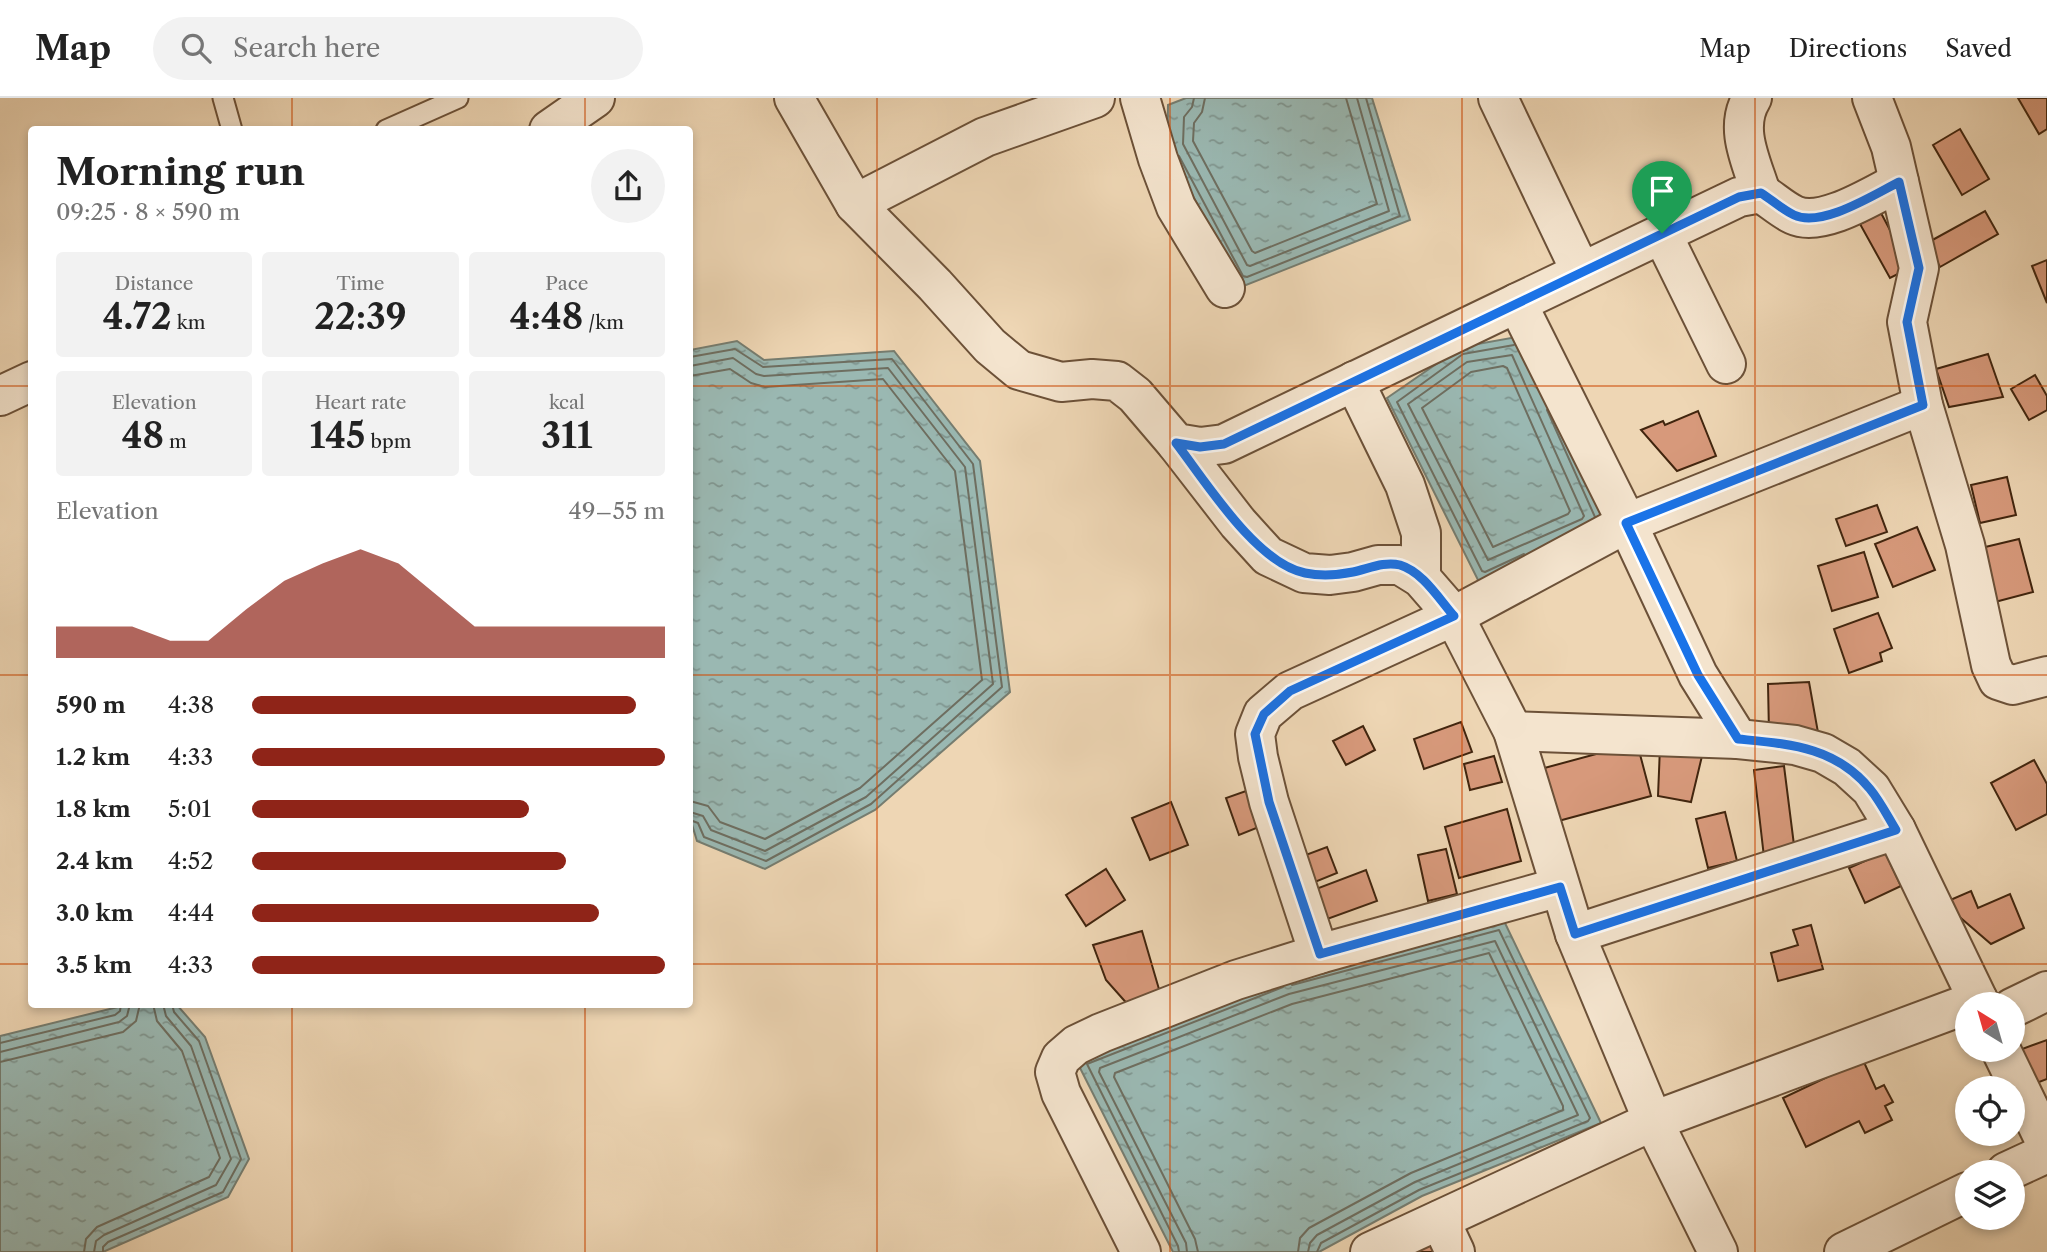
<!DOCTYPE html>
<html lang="en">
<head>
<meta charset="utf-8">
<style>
	body { margin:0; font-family:"Libre Caslon Text",serif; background:#f2f2f2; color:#222; height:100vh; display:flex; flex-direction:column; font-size:26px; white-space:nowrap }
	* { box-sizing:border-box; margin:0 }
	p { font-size:23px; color:#767676 }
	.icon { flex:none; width:38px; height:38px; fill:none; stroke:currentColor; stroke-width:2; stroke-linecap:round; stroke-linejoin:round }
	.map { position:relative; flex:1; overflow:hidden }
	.panel { position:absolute; left:28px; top:28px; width:665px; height:882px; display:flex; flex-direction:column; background:#fff; border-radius:7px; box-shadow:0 4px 10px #0003 }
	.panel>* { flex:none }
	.needle { width:46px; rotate:323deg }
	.controls { position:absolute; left:1955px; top:894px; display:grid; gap:14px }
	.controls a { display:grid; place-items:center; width:70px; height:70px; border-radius:50%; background:#fff; box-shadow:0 4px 10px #0003; font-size:35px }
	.pin { position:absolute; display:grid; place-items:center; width:60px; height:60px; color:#fff; margin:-72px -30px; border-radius:50% 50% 50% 0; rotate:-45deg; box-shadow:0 0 7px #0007 }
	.pin .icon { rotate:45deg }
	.round { display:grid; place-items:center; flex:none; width:74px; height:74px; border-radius:37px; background:#f2f2f2 }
	.head { display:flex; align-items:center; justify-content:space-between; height:119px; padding:0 28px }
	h1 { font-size:38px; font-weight:700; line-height:52px }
	.metrics { display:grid; grid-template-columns:repeat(3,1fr); gap:10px; height:119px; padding:7px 28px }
	.metrics div { display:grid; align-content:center; border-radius:7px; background:#f2f2f2; text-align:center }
	.metrics b { font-size:35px; font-weight:700 }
	.metrics small { font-size:19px; font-weight:400 }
	.metrics p { font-size:19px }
	.chart { height:196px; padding:14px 28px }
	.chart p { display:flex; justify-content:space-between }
	.chart svg { width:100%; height:126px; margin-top:7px; fill:#8f2418; opacity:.7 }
	ul { padding:0 28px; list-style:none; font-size:23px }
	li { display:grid; grid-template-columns:112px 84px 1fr; align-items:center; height:52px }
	li i { height:18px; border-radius:9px; background:#8f2418 }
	header { display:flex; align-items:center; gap:42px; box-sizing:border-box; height:98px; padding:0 35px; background:#fff; border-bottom:2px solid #e0e0e0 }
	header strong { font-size:33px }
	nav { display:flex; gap:38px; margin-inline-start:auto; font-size:24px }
	.search { width:490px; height:63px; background:#f2f2f2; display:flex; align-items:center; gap:18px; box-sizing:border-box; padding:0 24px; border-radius:38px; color:#767676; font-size:26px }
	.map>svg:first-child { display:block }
	.water { fill:url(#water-ripples); stroke:#767d70; stroke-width:2 }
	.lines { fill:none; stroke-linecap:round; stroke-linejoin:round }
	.shore { stroke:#6e6e60; stroke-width:2 }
	.building { fill:#d7997b; stroke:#41250e; stroke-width:2 }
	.service-casing { stroke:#6c5138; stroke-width:23 }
	.minor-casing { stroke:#6c5138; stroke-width:42 }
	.tertiary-casing { stroke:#6c5138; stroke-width:42 }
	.service { stroke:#f4e4ce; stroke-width:19 }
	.minor { stroke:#f4e4ce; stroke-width:38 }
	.tertiary { stroke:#f4e4ce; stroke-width:38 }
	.route-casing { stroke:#fff; stroke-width:14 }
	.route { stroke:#1a73e8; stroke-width:9 }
	.grid { fill:none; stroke:#cf510c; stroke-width:2; stroke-opacity:0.55 }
</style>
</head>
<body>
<header>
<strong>Map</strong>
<div class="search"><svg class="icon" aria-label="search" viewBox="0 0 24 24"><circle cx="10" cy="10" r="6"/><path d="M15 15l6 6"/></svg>Search here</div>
<nav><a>Map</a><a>Directions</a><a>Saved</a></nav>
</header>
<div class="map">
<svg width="2047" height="1154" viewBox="0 0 2047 1154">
	<defs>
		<pattern id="water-ripples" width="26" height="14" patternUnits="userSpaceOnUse" patternTransform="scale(1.75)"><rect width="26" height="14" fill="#9ab8b2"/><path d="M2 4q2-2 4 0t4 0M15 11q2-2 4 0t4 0" fill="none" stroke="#7f958f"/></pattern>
	</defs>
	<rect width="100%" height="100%" fill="#eed6b4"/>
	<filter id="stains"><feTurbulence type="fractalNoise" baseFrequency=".00286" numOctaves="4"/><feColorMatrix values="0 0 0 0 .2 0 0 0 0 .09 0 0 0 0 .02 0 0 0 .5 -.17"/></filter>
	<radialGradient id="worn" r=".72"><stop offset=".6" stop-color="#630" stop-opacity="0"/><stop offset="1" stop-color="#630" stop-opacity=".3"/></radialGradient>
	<g class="water">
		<path d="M1186 0H1372L1410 122 1241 189 1167 49 1168 7Z"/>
		<path d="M1522 238 1606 427 1479 484 1387 300 1461 249Z"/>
		<path d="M737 243 764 262 894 253 980 363 1010 594 875 712 765 771 697 743 690 720V252Z"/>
		<path d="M1504 823 1601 1025 1422 1098 1319 1154H1173L1076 962 1284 881Z"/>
		<path d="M126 907H177L205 939 249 1061 228 1099 103 1154H0V938Z"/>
	</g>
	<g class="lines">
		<g class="shore">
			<path d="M1194 0 1192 9 1184 19 1183 46 1247 167 1250 168 1389 113 1357 0"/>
			<path d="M1205 0 1202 14 1194 25 1193 43 1252 153 1255 155 1377 106 1346 0"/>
			<path d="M1179 58 1243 178 1247 179 1400 118 1366 0"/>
			<path d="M1514 247 1463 256 1397 304 1482 473 1485 474 1524 456"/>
			<path d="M1512 257 1584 418 1582 421 1488 462 1408 306 1467 264Z"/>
			<path d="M690 259 735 251 763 269 892 261 973 366 1002 589 871 706 766 763 704 739 698 725 690 722"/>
			<path d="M690 268 733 260 756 276 764 278 888 270 965 369 993 586 866 699 765 753 711 732 703 718 690 714"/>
			<path d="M1503 268 1507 270 1570 413 1568 416 1493 449 1422 310 1471 274Z"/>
			<path d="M690 278 730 271 751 285 765 289 883 281 955 373 982 582 860 690 765 741 720 724 708 708 690 703"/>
			<path d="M1547 312 1595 419"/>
			<path d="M1292 887 1499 832 1590 1020 1588 1023 1419 1092 1321 1145 1317 1154"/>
			<path d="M0 945 115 917 120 913 121 906"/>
			<path d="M0 954 119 924 127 918 130 906"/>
			<path d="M0 964 123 934 136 923 140 906"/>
			<path d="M84 1154 86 1141 97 1129 209 1079 220 1060 182 953 157 923 153 906"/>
			<path d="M94 1154 96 1143 104 1137 216 1087 231 1061 191 948 166 918 163 906"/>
			<path d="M103 1154V1149L108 1144 223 1094 241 1061 199 943 174 914 172 906"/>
			<path d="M1179 1154 1178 1148 1087 966 1283 889"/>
			<path d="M1187 1154 1186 1145 1099 974 1100 970 1289 896 1495 843 1578 1017 1415 1084 1317 1137 1310 1145 1308 1154"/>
			<path d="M1198 1154 1195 1141 1114 979 1115 975 1292 906 1489 855 1563 1008V1012L1411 1075 1309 1130 1300 1140 1298 1154"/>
		</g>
	</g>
	<g class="building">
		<path d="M2018 0H2047V31L2039 36Z"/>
		<path d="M1960 31 1989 81 1962 97 1933 47Z"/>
		<path d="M1985 113 1998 136 1940 169 1927 145Z"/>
		<path d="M1881 115 1910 170 1890 180 1860 126Z"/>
		<path d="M2047 162V205L2032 168Z"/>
		<path d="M1988 256 2003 299 1949 309 1936 271Z"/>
		<path d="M2035 277 2047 298V312L2029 322 2011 291Z"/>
		<path d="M1698 313 1716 358 1677 373 1641 332 1663 323 1665 327Z"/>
		<path d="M2007 379 2016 417 1980 425 1971 387Z"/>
		<path d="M1877 407 1887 434 1846 448 1836 421Z"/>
		<path d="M1917 429 1935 472 1893 489 1875 446Z"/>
		<path d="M2019 441 2033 494 1995 504 1981 450Z"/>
		<path d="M1864 454 1878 499 1832 513 1818 468Z"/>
		<path d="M1878 515 1892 550 1880 555 1882 563 1849 575 1834 531Z"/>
		<path d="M1809 584 1819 640 1769 635 1768 586Z"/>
		<path d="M1461 624 1472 654 1424 671 1414 641Z"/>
		<path d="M1363 628 1375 652 1346 667 1333 643Z"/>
		<path d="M1637 645 1651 698 1551 725 1537 672Z"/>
		<path d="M1660 649 1702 658 1691 704 1658 698Z"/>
		<path d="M1494 658 1502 684 1470 692 1464 666Z"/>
		<path d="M2034 662 2047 686V716L2016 732 1991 685Z"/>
		<path d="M1784 668 1795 755 1764 759 1754 672Z"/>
		<path d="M1246 693 1259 729 1239 737 1226 700Z"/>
		<path d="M1171 704 1188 747 1150 762 1132 720Z"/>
		<path d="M1507 711 1521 763 1459 780 1445 729Z"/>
		<path d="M1725 714 1737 763 1708 770 1696 721Z"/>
		<path d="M1327 749 1337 775 1305 788 1295 761Z"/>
		<path d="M1446 751 1457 796 1428 803 1418 757Z"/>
		<path d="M1885 754 1901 788 1865 805 1849 770Z"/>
		<path d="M1106 771 1125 802 1086 828 1066 797Z"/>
		<path d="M1366 772 1377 803 1319 824 1308 794Z"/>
		<path d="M1971 793 1978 810 2010 796 2024 830 1991 846 1955 815 1948 803Z"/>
		<path d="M1811 827 1823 871 1778 883 1771 855 1798 847 1793 832Z"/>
		<path d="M1142 833 1161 898 1130 909 1106 882 1093 847Z"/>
		<path d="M2047 942V981L2034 986 2022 951Z"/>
		<path d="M1863 962 1876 991 1884 987 1893 1004 1885 1008 1892 1022 1865 1035 1859 1023 1806 1049 1783 1000Z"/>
		<path d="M1438 1139 1444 1154H1406Z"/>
	</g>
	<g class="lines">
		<g class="service-casing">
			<g id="service">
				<path d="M223 0 232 32"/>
				<path d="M386 32 458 0"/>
			</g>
		</g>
		<g class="minor-casing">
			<g id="minor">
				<path d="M794 0 855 106 935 187 990 248 1019 272 1061 284 1092 281 1117 283 1135 297 1176 345 1200 349 1224 346 1517 205"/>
				<path d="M1140 0 1158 61 1176 109 1225 190"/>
				<path d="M1498 0 1581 174"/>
				<path d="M1752 0C1733 30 1752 65 1761 95"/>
				<path d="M1872 0 1891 49 1919 170 1907 224 1923 307 1965 447 1991 567 1998 582 2013 587 2047 578"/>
				<path d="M1899 84C1873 97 1822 130 1794 117 1783 112 1772 102 1761 95L1739 99 1517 205 1627 425 1698 577 1738 641 1795 647 1823 655 1847 669 1871 691 1896 732 1980 906"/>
				<path d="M855 106 985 39 1095 0"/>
				<path d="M1662 136 1726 266"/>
				<path d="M1354 283 1405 387 1421 435V480"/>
				<path d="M1176 345 1238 425 1268 458 1304 475 1330 477 1353 474 1378 467H1400L1421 480 1454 518 1513 633 1575 836 1653 1023 1718 1154"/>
				<path d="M1513 633 1738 641"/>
				<path d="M1575 836 1896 732"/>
				<path d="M1319 856 1269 704 1258 659 1255 636 1263 616 1290 593 1454 518 1627 425 1923 307"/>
				<path d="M2012 910 2047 893"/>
				<path d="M2001 952 2047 1047"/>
				<path d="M2006 1074 2047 1055"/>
				<path d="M1440 1122 1455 1154"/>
				<path d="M1141 1154 1061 995 1055 974 1061 960 1076 947 1101 935 1236 882 1319 856 1560 789"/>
				<path d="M1370 1154 1653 1023 1978 902"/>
				<path d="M1844 1154 1967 1094"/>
			</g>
		</g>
		<g class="tertiary-casing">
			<g id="tertiary">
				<path d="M549 32 595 0"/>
				<path d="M0 298 32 283"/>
			</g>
		</g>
		<use href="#service" class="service"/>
		<use href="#minor" class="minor"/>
		<use href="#tertiary" class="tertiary"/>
	</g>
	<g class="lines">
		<g class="route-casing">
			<path id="route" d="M1899 84 1919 170 1907 224 1923 307 1626 425 1698 577 1738 641C1788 646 1835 648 1870 691 1880 703 1888 719 1896 732L1575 836 1560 789 1320 856 1269 704 1255 636 1264 616 1290 593 1454 518C1439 501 1423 474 1400 467 1384 463 1368 471 1353 474 1338 477 1320 478 1305 475 1256 465 1206 384 1176 345L1200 349 1224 346 1739 99 1761 95C1772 102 1783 112 1794 117 1822 130 1873 97 1899 84Z"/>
		</g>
		<use href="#route" class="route"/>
	</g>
	<path class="grid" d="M292 0V32M585 0V32M877 0V1154M1170 0V1154M1462 0V1154M1755 0V1154M0 288H32M690 288H2047M0 577H32M690 577H2047M0 866H32M690 866H2047M292 906V1154M585 906V1154"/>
	<rect width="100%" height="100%" filter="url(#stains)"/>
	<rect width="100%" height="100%" fill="url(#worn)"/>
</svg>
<div class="controls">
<a><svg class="needle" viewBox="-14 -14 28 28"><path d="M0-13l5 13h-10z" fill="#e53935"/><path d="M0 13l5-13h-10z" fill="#767676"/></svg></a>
<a><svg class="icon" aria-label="locate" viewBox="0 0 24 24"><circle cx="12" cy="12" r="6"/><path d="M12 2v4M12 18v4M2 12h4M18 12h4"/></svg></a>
<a><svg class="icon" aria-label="layers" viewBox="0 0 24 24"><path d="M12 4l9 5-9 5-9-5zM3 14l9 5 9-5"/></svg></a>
</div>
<div class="pin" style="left:1662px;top:135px;background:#1e9e55"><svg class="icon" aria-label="arrive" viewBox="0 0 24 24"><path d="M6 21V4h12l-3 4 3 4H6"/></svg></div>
<section class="panel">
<div class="head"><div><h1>Morning run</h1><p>09:25 · 8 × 590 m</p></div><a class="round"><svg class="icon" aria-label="share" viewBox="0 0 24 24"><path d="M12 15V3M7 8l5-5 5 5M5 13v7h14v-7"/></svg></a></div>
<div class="metrics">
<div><p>Distance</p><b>4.72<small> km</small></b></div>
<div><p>Time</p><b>22:39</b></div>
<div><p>Pace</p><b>4:48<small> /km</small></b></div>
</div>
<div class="metrics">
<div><p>Elevation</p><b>48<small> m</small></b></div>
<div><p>Heart rate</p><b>145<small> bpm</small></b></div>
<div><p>kcal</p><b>311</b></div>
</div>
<div class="chart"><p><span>Elevation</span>49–55 m</p>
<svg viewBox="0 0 160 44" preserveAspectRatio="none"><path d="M0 44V33L10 33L20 33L30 38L40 38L50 27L60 17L70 11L80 6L90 11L100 22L110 33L120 33L130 33L140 33L150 33L160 33V44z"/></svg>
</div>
<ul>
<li><b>590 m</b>4:38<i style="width:93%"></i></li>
<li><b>1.2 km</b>4:33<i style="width:100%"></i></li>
<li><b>1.8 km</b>5:01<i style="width:67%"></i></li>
<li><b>2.4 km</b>4:52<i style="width:76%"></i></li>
<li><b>3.0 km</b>4:44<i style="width:84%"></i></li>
<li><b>3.5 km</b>4:33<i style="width:100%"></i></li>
</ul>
</section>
</div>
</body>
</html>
